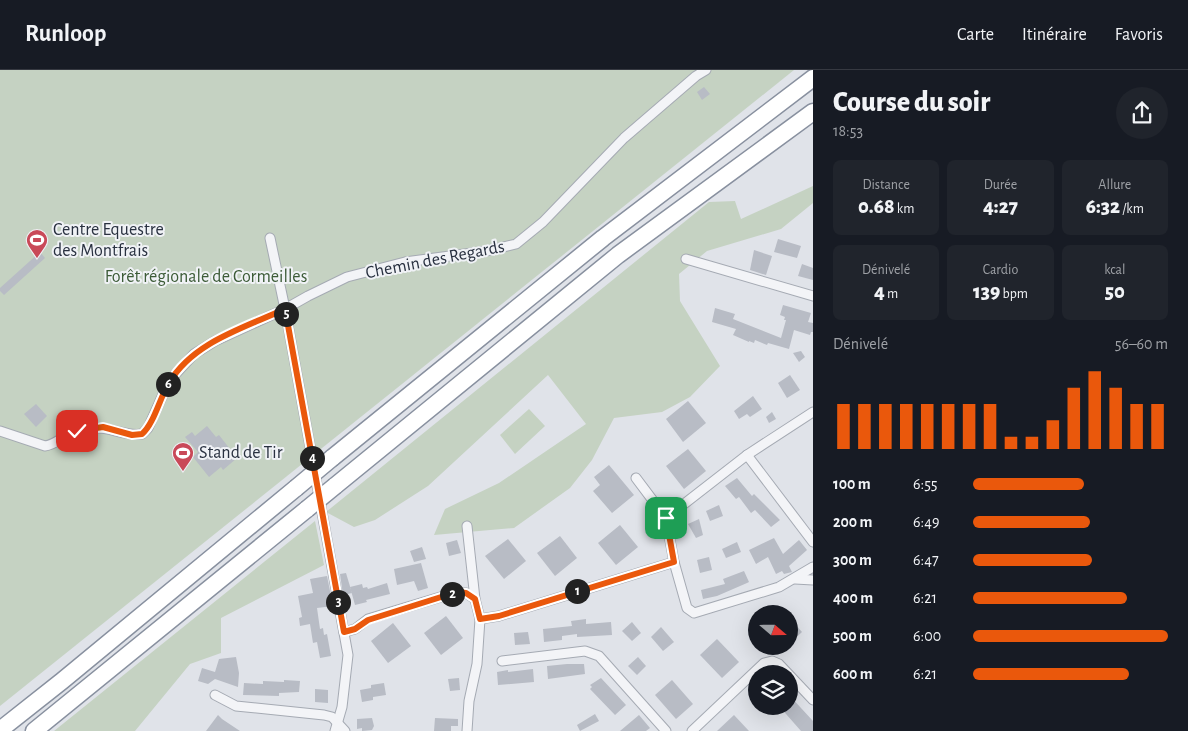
<!DOCTYPE html>
<html lang="fr">
<head>
<meta charset="utf-8">
<style>
	body { margin:0; font-family:"Alegreya Sans",sans-serif; background:#20242c; color:#f1f3f6; height:100vh; display:flex; flex-direction:column; font-size:19px; white-space:nowrap }
	* { box-sizing:border-box; margin:0 }
	p { font-size:16px; color:#9ea1a6 }
	.icon { flex:none; width:28px; height:28px; fill:none; stroke:currentColor; stroke-width:2; stroke-linecap:round; stroke-linejoin:round }
	.map { position:relative; flex:1; overflow:hidden }
	.drawer { display:flex; flex-direction:column; background:#171b24; width:375px }
	.drawer>* { flex:none }
	.needle { width:32px; rotate:110deg }
	.fabs { position:absolute; left:748px; top:535px; display:grid; gap:10px }
	.fabs a { display:grid; place-items:center; width:50px; height:50px; border-radius:50%; background:#171b24; box-shadow:0 5px 20px #0002; font-size:25px }
	.pin { position:absolute; display:grid; place-items:center; width:42px; height:42px; color:#fff; margin:-21px; border-radius:10px; box-shadow:0 2px 8px #0006 }
	.km { position:absolute; width:25px; height:25px; margin:-12px; border-radius:50%; background:#222; color:#fff; font-size:14px; line-height:25px; text-align:center }
	.round { display:grid; place-items:center; flex:none; width:52px; height:52px; border-radius:26px; background:#20242c }
	.overview { display:flex; align-items:center; justify-content:space-between; height:85px; padding:0 20px }
	h1 { font-size:28px; font-weight:800; line-height:38px }
	.stats { display:grid; grid-template-columns:repeat(3,1fr); gap:8px; height:85px; padding:5px 20px }
	.stats div { display:grid; align-content:center; border-radius:8px; background:#20242c; text-align:center }
	.stats b { font-size:21px; font-weight:800 }
	.stats small { font-size:14px; font-weight:400 }
	.stats p { font-size:14px }
	.chart { height:140px; padding:10px 20px }
	.chart p { display:flex; justify-content:space-between }
	.chart svg { width:100%; height:90px; margin-top:5px; stroke:#ea580c; stroke-width:6 }
	ul { padding:0 20px; list-style:none; font-size:16px }
	li { display:grid; grid-template-columns:80px 60px 1fr; align-items:center; height:38px }
	li i { height:12px; border-radius:6px; background:#ea580c }
	header { display:flex; align-items:center; gap:30px; box-sizing:border-box; height:70px; padding:0 25px; background:#171b24; border-bottom:1px solid #363941 }
	header strong { font-size:24px }
	nav { display:flex; gap:28px; margin-inline-start:auto; font-size:18px }
	main { display:flex; flex:1; min-height:0 }
	.map>svg:first-child { display:block }
	.green { fill:#c5d2c2 }
	.building { fill:#b8bcc5 }
	.lines { fill:none; stroke-linecap:round; stroke-linejoin:round }
	.street-casing { stroke:#a5aab3; stroke-width:11 }
	.highway-casing { stroke:#88909f; stroke-width:19 }
	.street { stroke:#f3f4f7; stroke-width:9 }
	.highway { stroke:#fff; stroke-width:16 }
	.highway-bridge-casing { stroke:#88909f; stroke-width:19; stroke-linecap:butt }
	.highway-bridge { stroke:#fff; stroke-width:16 }
	.route-casing { stroke:#fff; stroke-width:10 }
	.route { stroke:#ea580c; stroke-width:6 }
	.labels { text-anchor:middle; dominant-baseline:central; stroke-width:4; stroke-linejoin:round; paint-order:stroke }
	.poi-label { font-size:18px; fill:#293140; stroke:#f0f2f6; text-anchor:start }
	.street-label { font-size:18px; fill:#293140; stroke:#f0f2f6 }
	.park-label { font-size:18px; fill:#3c5b37; stroke:#f0f2f6 }
</style>
</head>
<body>
<header>
<strong>Runloop</strong>
<nav><a>Carte</a><a>Itinéraire</a><a>Favoris</a></nav>
</header>
<main>
<div class="map">
<svg width="813" height="661" viewBox="0 0 813 661">
	<rect width="100%" height="100%" fill="#e0e3e9"/>
	<g class="green">
		<path d="M0 0H794L0 636Z"/>
		<path d="M813 116V133L781 159 707 181 679 204 680 231 720 296 690 327 662 342 614 348 592 390 570 418 514 458 434 465 445 439 499 413 586 354 548 305 428 416 375 450 354 457 326 442 709 132 735 131 741 149Z"/>
		<path d="M529 339 545 356 515 384 500 365Z"/>
		<path d="M315 451 324 495 221 548V583L190 594 135 661H54Z"/>
	</g>
	<g class="building">
		<path d="M704 17 710 24 702 30 697 22Z"/>
		<path d="M778 169 801 176 797 188 774 182Z"/>
		<path d="M754 180 772 186 766 205 750 200Z"/>
		<path d="M40 182 45 188 4 225 0 221V218Z"/>
		<path d="M802 194 813 198V210L798 206Z"/>
		<path d="M783 235 811 243 808 252 813 253V262H811L810 265 794 260 789 279 768 273 767 275 755 270 754 273 749 271V272L733 265 736 259 712 252 715 238 735 244 733 249 781 268 786 250H784L785 247 780 245Z"/>
		<path d="M801 281 805 287 799 292 793 283Z"/>
		<path d="M790 305 800 320 787 328 778 313Z"/>
		<path d="M753 326 762 339 750 347 747 344 739 349 734 341Z"/>
		<path d="M688 331 706 353 683 372 666 349Z"/>
		<path d="M36 334 47 346 36 357 24 344Z"/>
		<path d="M772 342 776 349 769 353 766 347Z"/>
		<path d="M207 356 216 367 219 365 237 388 223 400 221 397 209 407 193 387 198 382 185 367 192 362 195 366Z"/>
		<path d="M688 379 706 401 684 419 666 396Z"/>
		<path d="M609 395 634 425 612 443 593 421 600 415 594 407Z"/>
		<path d="M737 408 752 426 754 424 780 450 771 457 755 440 751 443 739 427 736 429 725 416Z"/>
		<path d="M719 435 723 446 710 451 706 441Z"/>
		<path d="M699 449 703 465 696 468 688 454Z"/>
		<path d="M620 455 638 477 616 495 598 473Z"/>
		<path d="M560 466 577 488 555 506 537 483Z"/>
		<path d="M774 468 783 484 799 470 807 480 789 496 792 502 784 504 782 501 776 504 768 487 756 494 749 480Z"/>
		<path d="M508 469 526 491 504 509 485 486Z"/>
		<path d="M457 470 461 483 449 486 446 473Z"/>
		<path d="M737 472 741 482 726 488 722 479Z"/>
		<path d="M422 477 426 489 414 492 410 481Z"/>
		<path d="M709 487 712 500 700 503 697 490Z"/>
		<path d="M421 493 428 518 418 521 414 511 397 515 394 499Z"/>
		<path d="M744 501 749 512 747 513 717 526 703 529 701 520 725 514 723 509Z"/>
		<path d="M346 503 352 523 343 525 340 504Z"/>
		<path d="M327 506 333 536 317 538 320 559 323 558 324 565 327 564 331 586 320 588 317 572 313 573 310 554 300 556 299 548 302 547 298 526 313 523 310 509Z"/>
		<path d="M387 513 390 524 366 530 367 532 355 535 350 517 362 514 363 518 367 517 368 519Z"/>
		<path d="M446 546 463 568 441 585 424 563Z"/>
		<path d="M789 547 802 562 789 574Z"/>
		<path d="M586 549V554L611 552 612 565 577 567V564L562 566V570L544 572 543 559 572 556 571 551Z"/>
		<path d="M632 552 641 563 632 571 622 561Z"/>
		<path d="M393 553 411 576 388 593 371 571Z"/>
		<path d="M661 557 674 572 663 581 651 567Z"/>
		<path d="M528 562 530 574 515 575 514 563Z"/>
		<path d="M717 569 739 592 722 608 700 585Z"/>
		<path d="M236 587 239 603 238 617 215 609 208 614 198 611 202 598 215 602 219 589Z"/>
		<path d="M638 587 646 596 637 605 628 596Z"/>
		<path d="M567 594H584L585 604 548 609 547 596Z"/>
		<path d="M533 599 534 612 498 615 497 602 508 600V602Z"/>
		<path d="M459 608 460 620 450 621 448 609Z"/>
		<path d="M601 608 626 635 615 645 590 619 592 617 590 615Z"/>
		<path d="M284 610 300 611 299 622 279 623V626L243 625 244 613 263 614V611L284 612Z"/>
		<path d="M672 610 693 634 676 649 655 625Z"/>
		<path d="M384 613 386 625 373 627V630L362 632 360 620 371 618V615Z"/>
		<path d="M315 619 328 620V633L315 632Z"/>
		<path d="M789 625 813 651V661H801L779 636H789Z"/>
		<path d="M595 644 599 651 580 661 577 655Z"/>
		<path d="M218 645 222 649 240 661H206Z"/>
		<path d="M639 645 650 658 646 661H620Z"/>
		<path d="M734 645 749 661H717Z"/>
		<path d="M372 648 374 656 372 660 362 661V658L357 659V649Z"/>
		<path d="M435 648 458 649V656H451V661H434Z"/>
	</g>
	<g class="lines">
		<g class="street-casing">
			<g id="street">
				<path d="M270 168 285 239 348 585 342 637 335 661"/>
				<path d="M686 189 813 226"/>
				<path d="M0 361 45 376C54 375 61 368 69 364 76 360 84 359 92 358 109 356 125 367 142 364L148 358 169 311 194 284 215 271 285 239 308 226 347 207 405 192 487 181 516 174 543 152 624 68 696 6 706 0"/>
				<path d="M747 385 813 472"/>
				<path d="M636 408 666 448"/>
				<path d="M467 456 475 529 480 549 477 594 469 631 467 661"/>
				<path d="M674 492 666 448 747 385 813 342"/>
				<path d="M795 509 813 510"/>
				<path d="M480 549 499 546 674 492 687 538 694 543 779 517 813 497"/>
				<path d="M344 562 355 559 368 549 457 522 466 523 475 529"/>
				<path d="M502 591 585 581 599 586 666 661"/>
				<path d="M215 625 236 636 324 645 332 647 345 661"/>
				<path d="M692 661 764 593 772 591 779 594 813 630"/>
			</g>
		</g>
		<g class="highway-casing">
			<g id="highway">
				<path d="M332 388 603 168 813 8"/>
				<path d="M335 416 618 185 813 42"/>
				<path d="M0 660 62 611 296 418"/>
				<path d="M34 661 307 439"/>
			</g>
		</g>
		<use href="#street" class="street"/>
		<use href="#highway" class="highway"/>
		<g class="highway-bridge-casing">
			<g id="highway-bridge">
				<path d="M296 418 332 388"/>
				<path d="M307 439 335 416"/>
			</g>
		</g>
		<use href="#highway-bridge" class="highway-bridge"/>
	</g>
	<g class="lines">
		<g class="route-casing">
			<path id="route" d="M77 361 103 357 132 365 142 364C154 354 160 327 169 313 193 272 244 258 285 239L344 562 355 559 368 550 457 522 466 523 475 529 480 549 499 546 674 492 666 448"/>
		</g>
		<use href="#route" class="route"/>
	</g>
	<defs>
		<g id="stadium-pin" transform="scale(1.125)"><path d="M0 17L-7.5 6A9.5 9.5 0 1 1 7.5 6Z" fill="#c94958" stroke="#f0f2f6"/><path d="M0-5a6.5 5 0 1 0 0 10a6.5 5 0 1 0 0-10ZM-3.5-1.8h7v3.6h-7Z" fill="#fff"/></g>
	</defs>
	<g fill-rule="evenodd">
		<use href="#stadium-pin" x="37" y="170"/>
		<use href="#stadium-pin" x="183" y="383"/>
	</g>
	<g class="labels">
		<g class="poi-label">
			<text x="53" y="160">Centre Equestre<tspan x="53" dy="21">des Montfrais</tspan></text>
			<text x="199" y="383">Stand de Tir</text>
		</g>
		<g class="street-label">
			<text transform="translate(435 190) rotate(-11)">Chemin des Regards</text>
		</g>
		<g class="park-label">
			<text x="206" y="207">Forêt régionale de Cormeilles</text>
		</g>
	</g>
</svg>
<div class="fabs">
<a><svg class="needle" viewBox="-14 -14 28 28"><path d="M0-13l5 13h-10z" fill="#e53935"/><path d="M0 13l5-13h-10z" fill="#9ea1a6"/></svg></a>
<a><svg class="icon" aria-label="layers" viewBox="0 0 24 24"><path d="M12 4l9 5-9 5-9-5zM3 14l9 5 9-5"/></svg></a>
</div>
<div class="pin" style="left:666px;top:448px;background:#1e9e55"><svg class="icon" aria-label="arrive" viewBox="0 0 24 24"><path d="M6 21V4h12l-3 4 3 4H6"/></svg></div>
<div class="pin" style="left:77px;top:361px;background:#d93025"><svg class="icon" aria-label="check" viewBox="0 0 24 24"><path d="M5 12l5 5 9-10"/></svg></div>
<b class="km" style="left:577px;top:521px">1</b>
<b class="km" style="left:452px;top:524px">2</b>
<b class="km" style="left:338px;top:532px">3</b>
<b class="km" style="left:312px;top:388px">4</b>
<b class="km" style="left:286px;top:244px">5</b>
<b class="km" style="left:168px;top:314px">6</b>
</div>
<section class="drawer">
<div class="overview"><div><h1>Course du soir</h1><p>18:53</p></div><a class="round"><svg class="icon" aria-label="share" viewBox="0 0 24 24"><path d="M12 15V3M7 8l5-5 5 5M5 13v7h14v-7"/></svg></a></div>
<div class="stats">
<div><p>Distance</p><b>0.68<small> km</small></b></div>
<div><p>Durée</p><b>4:27</b></div>
<div><p>Allure</p><b>6:32<small> /km</small></b></div>
</div>
<div class="stats">
<div><p>Dénivelé</p><b>4<small> m</small></b></div>
<div><p>Cardio</p><b>139<small> bpm</small></b></div>
<div><p>kcal</p><b>50</b></div>
</div>
<div class="chart"><p><span>Dénivelé</span>56–60 m</p>
<svg viewBox="0 0 160 44" preserveAspectRatio="none"><path d="M5 44V22M15 44V22M25 44V22M35 44V22M45 44V22M55 44V22M65 44V22M75 44V22M85 44V38M95 44V38M105 44V30M115 44V14M125 44V6M135 44V14M145 44V22M155 44V22"/></svg>
</div>
<ul>
<li><b>100 m</b>6:55<i style="width:57%"></i></li>
<li><b>200 m</b>6:49<i style="width:60%"></i></li>
<li><b>300 m</b>6:47<i style="width:61%"></i></li>
<li><b>400 m</b>6:21<i style="width:79%"></i></li>
<li><b>500 m</b>6:00<i style="width:100%"></i></li>
<li><b>600 m</b>6:21<i style="width:80%"></i></li>
</ul>
</section>
</main>
</body>
</html>
